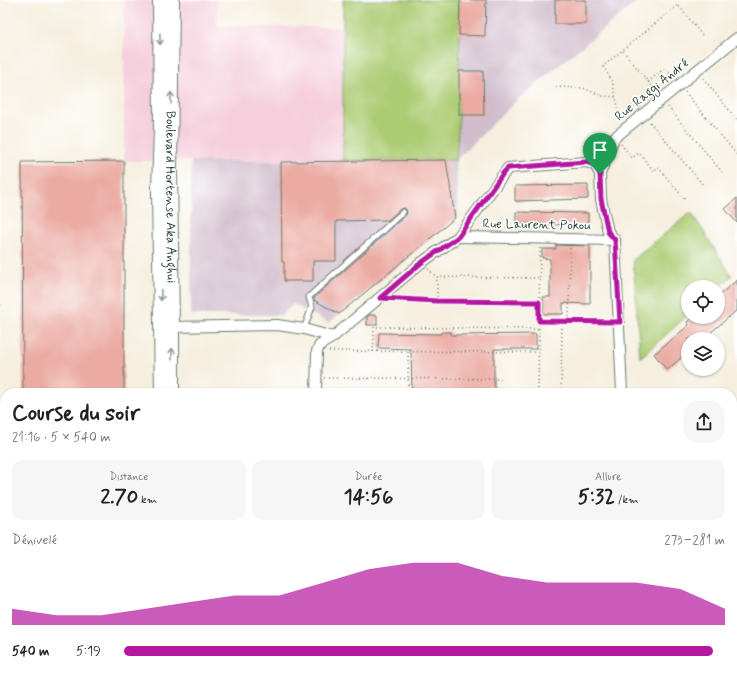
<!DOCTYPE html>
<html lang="fr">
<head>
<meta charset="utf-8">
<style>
	body { margin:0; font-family:Mynerve,sans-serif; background:#f6f6f6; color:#202124; height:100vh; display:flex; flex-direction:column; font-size:15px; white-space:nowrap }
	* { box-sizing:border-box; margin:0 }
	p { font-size:13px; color:#757577 }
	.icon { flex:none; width:22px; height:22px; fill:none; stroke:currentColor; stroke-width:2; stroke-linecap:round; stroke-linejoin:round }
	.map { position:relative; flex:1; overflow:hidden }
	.sheet { position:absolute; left:0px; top:388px; width:737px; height:286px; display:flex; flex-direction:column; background:#fff; border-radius:16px 16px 0 0; box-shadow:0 1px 3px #0004 }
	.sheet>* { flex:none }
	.controls { position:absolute; left:681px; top:280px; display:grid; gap:8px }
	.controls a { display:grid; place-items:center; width:44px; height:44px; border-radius:50%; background:#fff; box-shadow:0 1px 3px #0004; font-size:20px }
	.pin { position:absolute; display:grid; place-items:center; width:34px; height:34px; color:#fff; margin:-41px -17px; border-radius:50% 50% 50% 0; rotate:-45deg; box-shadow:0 0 4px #0007 }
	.pin .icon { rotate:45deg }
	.round { display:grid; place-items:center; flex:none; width:42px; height:42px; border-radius:16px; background:#f6f6f6 }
	.overview { display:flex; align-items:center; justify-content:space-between; height:68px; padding:0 12px }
	h1 { font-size:22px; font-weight:800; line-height:30px }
	.metrics { display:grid; grid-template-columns:repeat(3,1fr); gap:6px; height:68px; padding:4px 12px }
	.metrics div { display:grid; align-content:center; border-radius:10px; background:#f6f6f6; text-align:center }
	.metrics b { font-size:20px; font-weight:800 }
	.metrics small { font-size:11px; font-weight:400 }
	.metrics p { font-size:11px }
	.chart { height:112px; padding:8px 12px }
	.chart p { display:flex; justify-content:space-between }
	.chart svg { width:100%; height:72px; margin-top:4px; fill:#b5179e; opacity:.7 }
	ul { padding:0 12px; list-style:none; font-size:13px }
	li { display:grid; grid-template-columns:64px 48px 1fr; align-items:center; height:30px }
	li i { height:10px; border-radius:5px; background:#b5179e }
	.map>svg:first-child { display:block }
	.built { fill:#f5cfdb }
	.industrial { fill:#d1bdcc }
	.green { fill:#accc73; stroke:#668454 }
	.building { fill:#ebaba3 }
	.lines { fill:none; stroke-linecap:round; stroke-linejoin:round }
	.service-casing { stroke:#6a7b70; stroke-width:7 }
	.minor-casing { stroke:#6a7b70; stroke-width:12 }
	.tertiary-casing { stroke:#6a7b70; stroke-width:15 }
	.secondary-casing { stroke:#6a7b70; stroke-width:16 }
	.path { stroke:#6a7b70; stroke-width:1.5; stroke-dasharray:1 3; stroke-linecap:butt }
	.service { stroke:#fff; stroke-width:5 }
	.minor { stroke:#fff; stroke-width:10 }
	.tertiary { stroke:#fff; stroke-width:13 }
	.secondary { stroke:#fff; stroke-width:14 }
	.oneway { stroke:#8f9e9a }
	.route-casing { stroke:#fff; stroke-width:8 }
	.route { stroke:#b5179e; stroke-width:5 }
	.labels { text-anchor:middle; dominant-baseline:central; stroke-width:3; stroke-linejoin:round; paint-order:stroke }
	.street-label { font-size:13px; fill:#1f3d34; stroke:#fff }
</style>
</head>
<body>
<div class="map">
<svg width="737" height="674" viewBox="0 0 737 674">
	<rect width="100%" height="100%" fill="#fff"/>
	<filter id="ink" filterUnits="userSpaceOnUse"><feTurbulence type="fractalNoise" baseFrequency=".025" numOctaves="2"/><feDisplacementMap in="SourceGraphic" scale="8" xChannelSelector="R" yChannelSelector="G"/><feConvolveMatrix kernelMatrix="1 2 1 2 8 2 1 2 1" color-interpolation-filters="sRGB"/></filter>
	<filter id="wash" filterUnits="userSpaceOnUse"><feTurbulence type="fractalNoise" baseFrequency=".012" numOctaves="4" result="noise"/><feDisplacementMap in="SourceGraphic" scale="16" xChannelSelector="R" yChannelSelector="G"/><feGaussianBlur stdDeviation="0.9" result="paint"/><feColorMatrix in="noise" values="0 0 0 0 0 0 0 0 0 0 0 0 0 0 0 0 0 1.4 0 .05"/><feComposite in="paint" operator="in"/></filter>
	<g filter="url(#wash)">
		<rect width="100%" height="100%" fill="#f6efdf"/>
		<path class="built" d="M124 0H217V26L343 27V160L124 161Z"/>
		<g class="industrial">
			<path d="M460 0H639L519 98 456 160 458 216 329 323 293 304 282 315H191V161L455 160 459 115Z"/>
			<path d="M733 474 737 478V674H312L313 669H732V475Z"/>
			<path d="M23 669H87L84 674H20Z"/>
			<path d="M207 669H273L288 674H205Z"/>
		</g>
		<g class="green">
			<path d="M343 0H460L459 115 456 160H343Z"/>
			<path d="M691 212 732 276 718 288V287H688V315L640 358 633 260Z"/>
			<rect x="583" y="669" width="47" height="5"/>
		</g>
		<g id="blocks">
			<g class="building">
				<path d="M460 0H486L485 36 459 35Z"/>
				<rect x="555" y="0" width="31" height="24"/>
				<path d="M459 71H483L484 115H459Z"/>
				<path d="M446 160 455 218 339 314 314 300V298L406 215 407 212 405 208 400 209 388 220 336 221V261H313V281H284V262H282L281 162Z"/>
				<path d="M124 161V393H23L22 162Z"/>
				<path d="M588 185V199L515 201V186Z"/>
				<path d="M737 198V223L725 209Z"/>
				<path d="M516 212 588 213V225L516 224Z"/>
				<path d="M556 245 590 246V304L563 303V314H543V297H550V259L542 258V249H556Z"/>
				<path d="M737 280V310L703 339H688V352L667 370 654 354 689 325 687 322 693 317H718V296Z"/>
				<path d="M369 315H377V325H367V317Z"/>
				<path d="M441 332H451V335L536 334V349H494V386H495V393H412L411 349 378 348 379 333 441 334Z"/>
			</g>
		</g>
	</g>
	<g filter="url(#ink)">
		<use href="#blocks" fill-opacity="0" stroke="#6a7b70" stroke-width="1"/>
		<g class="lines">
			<g class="service-casing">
				<path id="service" d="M304 329 312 307 309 297 313 293 403 212"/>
			</g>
			<g class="minor-casing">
				<g id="minor">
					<path d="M600 174 614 138 737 38"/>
					<path d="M458 237 615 240"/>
					<path d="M172 327 277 325 304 329 333 337 421 263 458 237 508 168 586 162 595 165 600 174 601 199 608 232 615 240 622 393"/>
					<path d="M316 393 317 351 320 345 333 337"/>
					<path d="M298 669 313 674"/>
					<path d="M581 669V674"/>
					<path d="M198 674 200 669"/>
					<path d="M420 674 422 669"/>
					<path d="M493 674V669"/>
					<path d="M627 674V669"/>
					<path d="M710 674V669"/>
				</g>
			</g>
			<g class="tertiary-casing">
				<path id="tertiary" d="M732 462 737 458"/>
			</g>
			<g class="secondary-casing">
				<g id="secondary">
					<path d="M160 0 161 129 159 190 162 393"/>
					<path id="s1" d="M172 0 170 168 172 327V393"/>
					<path d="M88 674 91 669"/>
					<path d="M100 674 103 669"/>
				</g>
			</g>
			<g class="path">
				<path d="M623 51 656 91"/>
				<path d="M703 78 737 120"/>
				<path d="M648 82 665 68 674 78"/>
				<path d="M556 87 583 88 602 96 616 97"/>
				<path d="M685 92 737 155"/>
				<path d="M668 107 722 172"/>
				<path d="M621 120 612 81 603 66 678 5 702 35"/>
				<path d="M650 122 704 186"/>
				<path d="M621 144 632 158 639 153 654 171 658 167 686 201"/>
				<path d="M428 269 437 277 539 278"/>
				<path d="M393 298 437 301H539"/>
				<path d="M437 301V277"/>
				<path d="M0 305 3 304"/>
				<path d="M539 321 609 322"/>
				<path d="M569 321 570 247"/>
				<path d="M329 351 539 352"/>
				<path d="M373 352 374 327 539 329"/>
				<path d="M324 378 501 379"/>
				<path d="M408 393V352"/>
				<path d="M538 393 540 248"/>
				<path d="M561 393 562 321"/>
			</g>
			<use href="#service" class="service"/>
			<use href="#minor" class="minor"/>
			<use href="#tertiary" class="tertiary"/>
			<use href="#secondary" class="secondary"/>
		</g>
		<defs><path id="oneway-shaft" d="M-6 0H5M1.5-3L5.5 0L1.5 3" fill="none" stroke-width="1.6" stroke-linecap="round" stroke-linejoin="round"/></defs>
		<g class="oneway">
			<use href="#oneway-shaft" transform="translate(160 39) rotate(89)"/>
			<use href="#oneway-shaft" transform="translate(171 98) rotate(-89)"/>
			<use href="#oneway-shaft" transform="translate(161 295) rotate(89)"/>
			<use href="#oneway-shaft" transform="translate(172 354) rotate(-89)"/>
		</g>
	</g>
	<g class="lines" filter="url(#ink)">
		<g class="route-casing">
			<path id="route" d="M586 162 595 165 600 174 601 199 608 232 615 240 620 322 539 321V302L437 301 380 298 421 263 458 237 504 172 508 168Z"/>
		</g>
		<use href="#route" class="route"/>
	</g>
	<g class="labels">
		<g class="street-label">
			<text transform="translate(652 90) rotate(-39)">Rue Raggi André</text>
			<text stroke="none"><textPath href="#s1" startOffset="197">Boulevard Hortense Aka Anghui</textPath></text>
			<text transform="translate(537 225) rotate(1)">Rue Laurent Pokou</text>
		</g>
	</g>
</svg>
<div class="controls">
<a><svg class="icon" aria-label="locate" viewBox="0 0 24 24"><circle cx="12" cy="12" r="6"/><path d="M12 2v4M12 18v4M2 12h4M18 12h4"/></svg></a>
<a><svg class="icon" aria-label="layers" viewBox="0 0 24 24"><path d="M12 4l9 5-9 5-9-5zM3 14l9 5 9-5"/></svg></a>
</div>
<div class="pin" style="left:600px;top:174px;background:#1e9e55"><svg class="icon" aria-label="arrive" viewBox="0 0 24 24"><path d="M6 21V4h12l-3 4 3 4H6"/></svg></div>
<section class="sheet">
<div class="overview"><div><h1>Course du soir</h1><p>21:16 · 5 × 540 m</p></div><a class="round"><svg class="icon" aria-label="share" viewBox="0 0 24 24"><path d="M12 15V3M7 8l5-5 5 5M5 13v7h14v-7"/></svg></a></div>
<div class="metrics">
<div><p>Distance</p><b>2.70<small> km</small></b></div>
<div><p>Durée</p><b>14:56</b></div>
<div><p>Allure</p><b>5:32<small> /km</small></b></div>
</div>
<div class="chart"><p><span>Dénivelé</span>273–281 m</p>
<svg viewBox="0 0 160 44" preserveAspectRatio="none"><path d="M0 44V34L10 38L20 38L30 34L40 30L50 26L60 26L70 18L80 10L90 6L100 6L110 14L120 18L130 18L140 18L150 22L160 34V44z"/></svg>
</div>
<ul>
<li><b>540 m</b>5:19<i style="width:98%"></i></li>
</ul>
</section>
</div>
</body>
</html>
